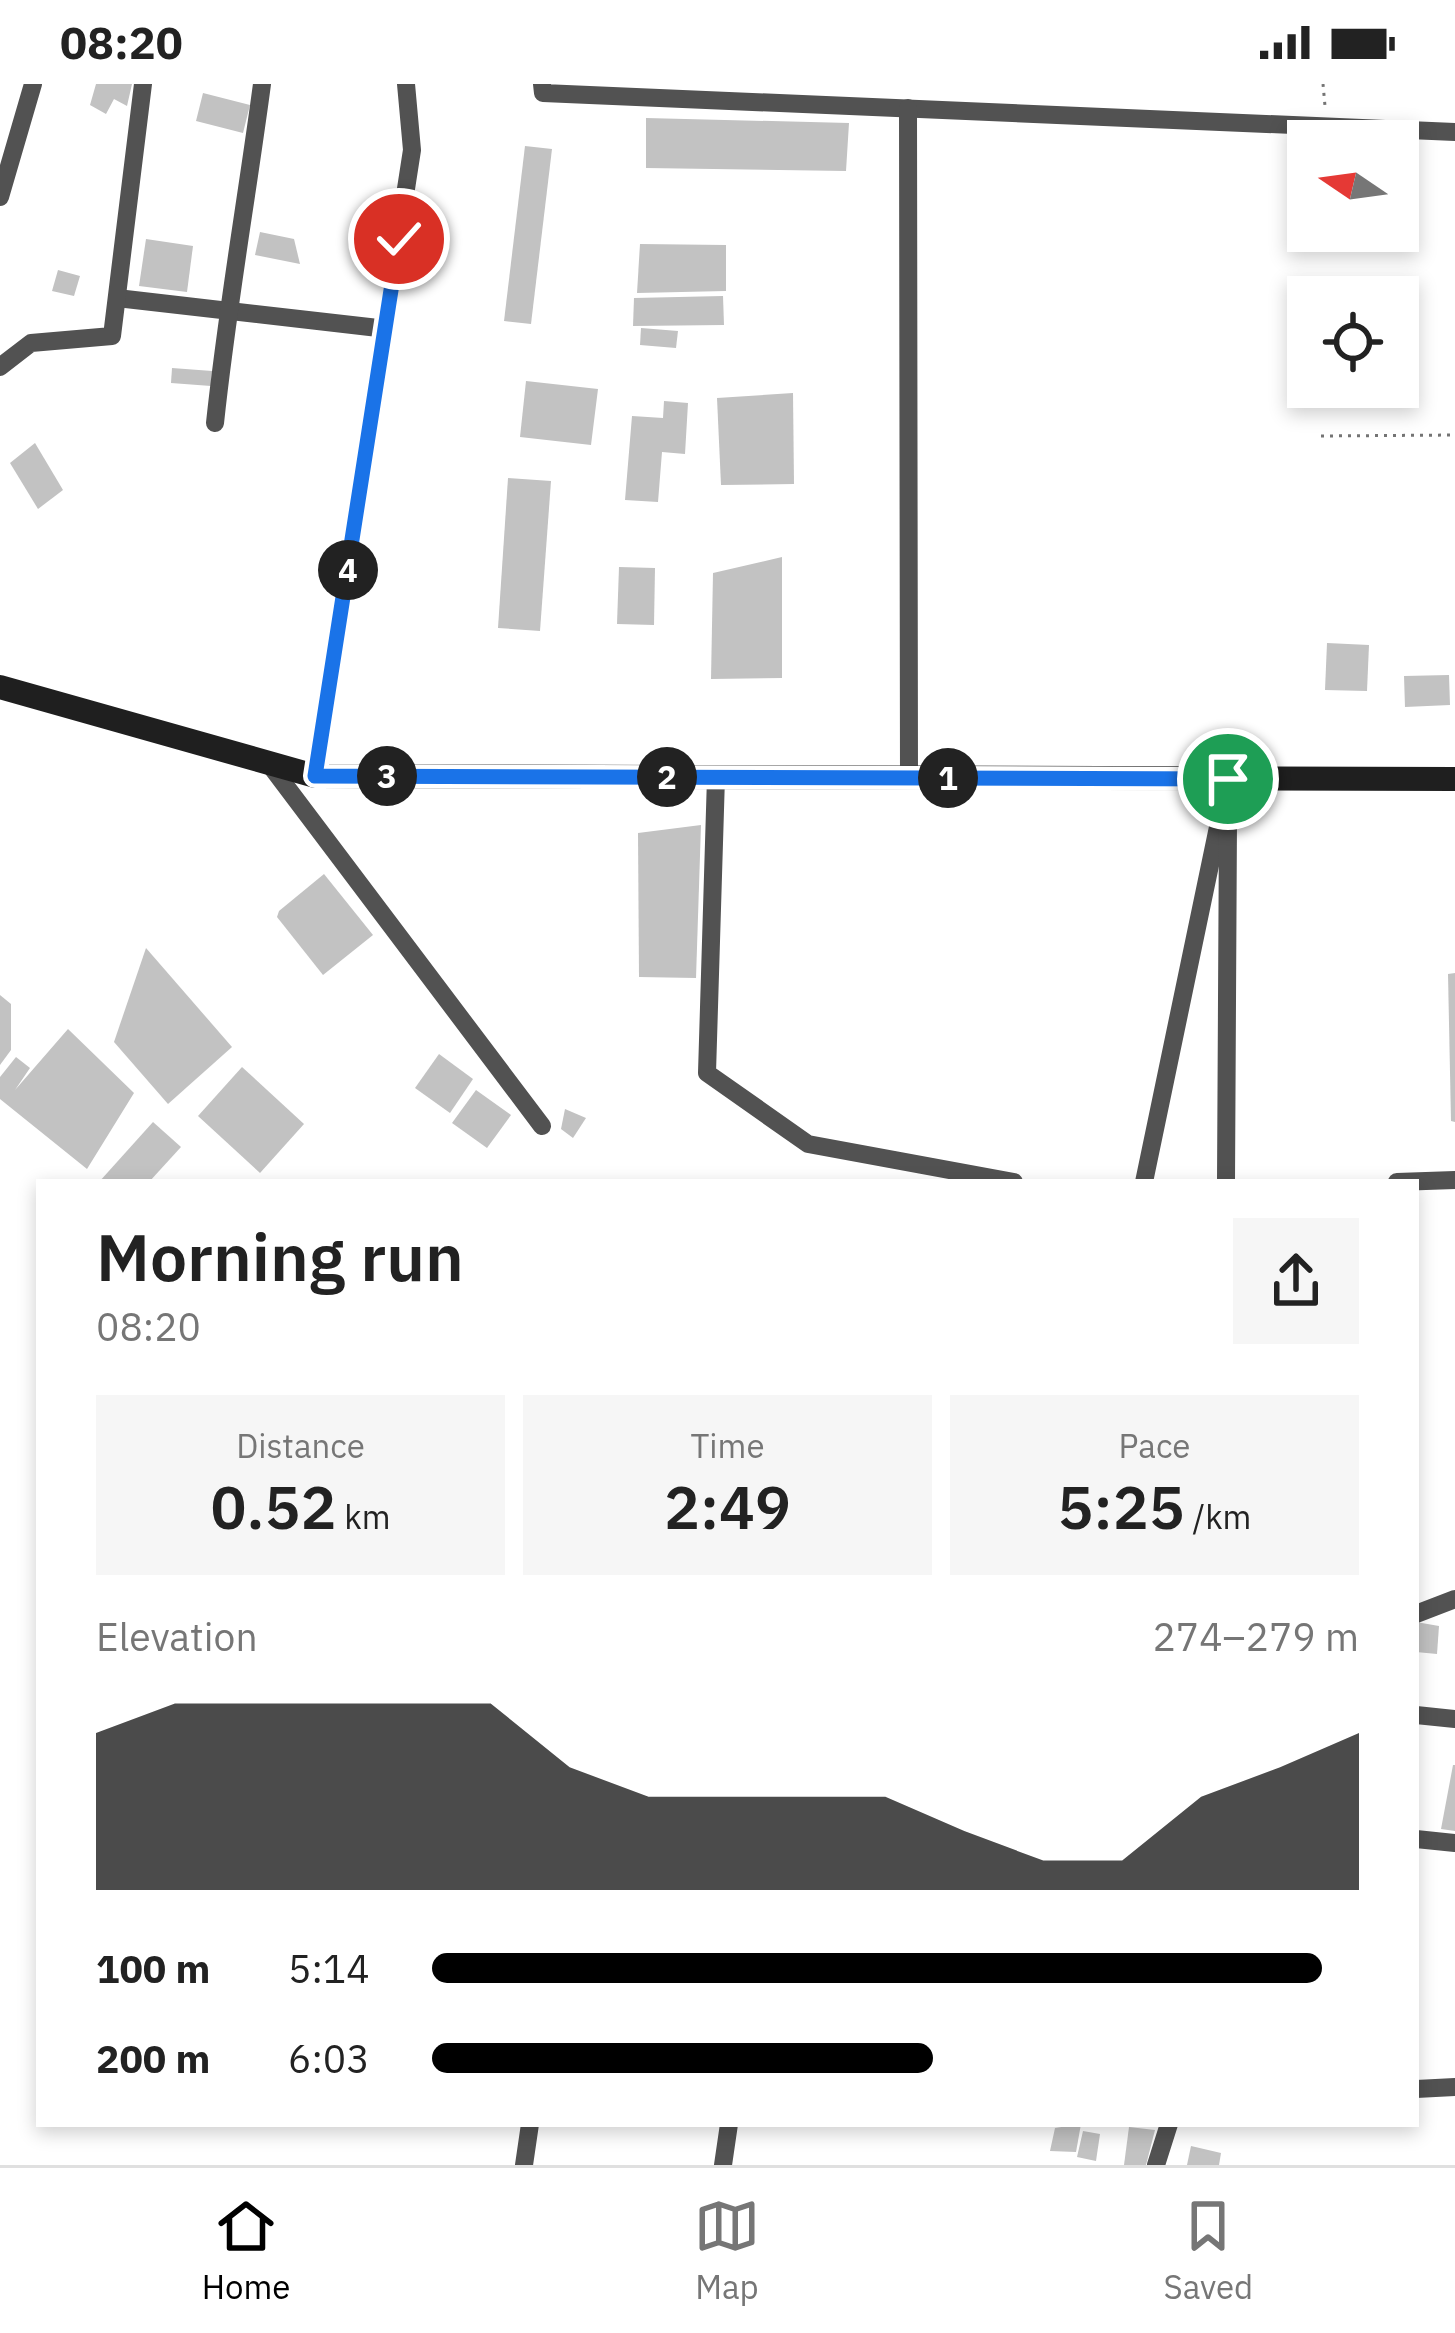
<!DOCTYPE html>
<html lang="en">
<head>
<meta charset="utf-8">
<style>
	body { margin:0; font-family:"IBM Plex Sans",sans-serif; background:#f6f6f6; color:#222; height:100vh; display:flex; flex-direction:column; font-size:45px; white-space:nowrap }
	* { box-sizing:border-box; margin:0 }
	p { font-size:39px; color:#767676 }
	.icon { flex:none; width:66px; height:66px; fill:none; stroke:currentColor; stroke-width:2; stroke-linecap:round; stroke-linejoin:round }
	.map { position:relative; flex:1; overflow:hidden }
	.panel { position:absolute; left:36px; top:1095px; width:1383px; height:948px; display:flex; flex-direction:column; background:#fff; border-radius:0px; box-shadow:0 6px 18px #0003 }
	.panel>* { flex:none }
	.needle { width:78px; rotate:283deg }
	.controls { position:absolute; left:1287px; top:36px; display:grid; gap:24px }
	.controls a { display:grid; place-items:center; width:132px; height:132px; border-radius:0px; background:#fff; box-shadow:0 6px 18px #0003; font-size:60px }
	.pin { position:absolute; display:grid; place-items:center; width:102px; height:102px; color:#fff; margin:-51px; border:6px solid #fff; border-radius:50%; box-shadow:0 3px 12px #0007 }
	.km { position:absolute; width:60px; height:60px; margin:-30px; border-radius:50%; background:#222; color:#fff; font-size:33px; line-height:60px; text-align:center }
	.round { display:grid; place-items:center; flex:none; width:126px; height:126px; border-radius:0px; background:#f6f6f6 }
	.head { display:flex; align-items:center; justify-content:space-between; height:204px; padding:0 60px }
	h1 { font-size:66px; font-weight:600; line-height:90px }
	.stats { display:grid; grid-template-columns:repeat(3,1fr); gap:18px; height:204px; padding:12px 60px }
	.stats div { display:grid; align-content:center; border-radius:0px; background:#f6f6f6; text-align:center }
	.stats b { font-size:60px; font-weight:600 }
	.stats small { font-size:33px; font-weight:400 }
	.stats p { font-size:33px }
	.chart { height:336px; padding:24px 60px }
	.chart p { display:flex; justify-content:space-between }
	.chart svg { width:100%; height:216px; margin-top:12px; fill:#000; opacity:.7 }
	ul { padding:0 60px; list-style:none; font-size:39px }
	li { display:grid; grid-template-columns:192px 144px 1fr; align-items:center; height:90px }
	li i { height:30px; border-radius:15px; background:#000 }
	.status { display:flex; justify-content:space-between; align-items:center; height:84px; padding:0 60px; background:#fff; direction:ltr }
	.status svg { height:33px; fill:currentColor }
	.dock { display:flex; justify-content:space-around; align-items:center; height:168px; border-top:3px solid #e0e0e0; background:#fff; font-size:33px; color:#767676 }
	.dock a { display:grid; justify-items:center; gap:6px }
	.dock .active { color:#000 }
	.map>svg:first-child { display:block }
	.building { fill:#c2c2c2 }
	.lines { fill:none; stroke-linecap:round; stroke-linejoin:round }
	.path { stroke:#747474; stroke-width:3; stroke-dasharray:3 6; stroke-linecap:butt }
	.street { stroke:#525252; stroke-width:18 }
	.secondary { stroke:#1f1f1f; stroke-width:24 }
	.route-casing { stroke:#fff; stroke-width:24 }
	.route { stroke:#1a73e8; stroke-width:15 }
</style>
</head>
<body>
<div class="status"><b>08:20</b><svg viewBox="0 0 49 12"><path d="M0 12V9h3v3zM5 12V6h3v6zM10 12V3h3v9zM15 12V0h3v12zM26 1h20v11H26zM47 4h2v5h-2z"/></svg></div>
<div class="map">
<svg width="1455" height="2081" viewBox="0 0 1455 2081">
	<rect width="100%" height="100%" fill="#fff"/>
	<g class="building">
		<path d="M96 0H132L127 22 114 15 106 30 90 21Z"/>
		<path d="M203 9 250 21 243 49 196 37Z"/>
		<path d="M646 34 849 39 846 87 646 84Z"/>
		<path d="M525 62 552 65 531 240 504 237Z"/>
		<path d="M260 148 294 155 300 180 255 171Z"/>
		<path d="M146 155 193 162 187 208 139 202Z"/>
		<path d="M640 160 726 161V207L637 209Z"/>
		<path d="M58 186 80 192 74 212 52 207Z"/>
		<path d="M723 212 724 241 633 242 634 214Z"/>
		<path d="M641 244 678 247 676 264 640 261Z"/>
		<path d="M172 284 212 287 211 302 171 299Z"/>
		<path d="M526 297 598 305 591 361 520 353Z"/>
		<path d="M793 309 794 400 721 401 717 314Z"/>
		<path d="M664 317 688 319 685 370 662 368 658 418 625 416 632 332 663 334Z"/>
		<path d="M35 359 63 406 38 425 10 379Z"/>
		<path d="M508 394 551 397 540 547 498 544Z"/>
		<path d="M782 473V594L711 595 713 489Z"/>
		<path d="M619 483 655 484 654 541 617 540Z"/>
		<path d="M1327 559 1369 561 1367 607 1325 606Z"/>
		<path d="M1449 591 1450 621 1405 623 1404 592Z"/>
		<path d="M701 741 696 894 639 893 638 749Z"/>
		<path d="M324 790 373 851 323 891 277 833 279 827Z"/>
		<path d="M146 864 232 963 168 1020 114 958Z"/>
		<path d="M1455 889V1038L1451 1037 1448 890Z"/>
		<path d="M0 911 11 920V966L0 981Z"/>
		<path d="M68 945 134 1009 87 1085 0 1015V993L16 973 30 984 15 1006Z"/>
		<path d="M439 970 473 995 450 1029 415 1004Z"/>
		<path d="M242 983 304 1040 260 1089 198 1032Z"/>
		<path d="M476 1006 511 1031 487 1064 452 1039Z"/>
		<path d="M565 1025 586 1034 573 1054 561 1045Z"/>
		<path d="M153 1038 181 1063 149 1098H99Z"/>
		<path d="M1416 1538 1439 1542 1437 1570 1416 1568Z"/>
		<path d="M1453 1681H1455V1747L1441 1745Z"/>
		<path d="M1081 2040 1076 2068 1050 2067 1055 2044Z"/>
		<path d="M1129 2043 1155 2046 1146 2081H1124Z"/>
		<path d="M1083 2047 1100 2050 1096 2077 1077 2073Z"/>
		<path d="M1191 2062 1221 2069 1219 2081H1187Z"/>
	</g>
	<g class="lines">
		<g class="path">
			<path d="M1323 0 1325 22"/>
			<path d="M1321 352 1455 351"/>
		</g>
		<g class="street">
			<path d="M542 0 543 9 1455 48"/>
			<path d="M908 24 909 694"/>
			<path d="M0 113 33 0"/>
			<path d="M117 214 387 245"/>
			<path d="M0 283 31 259 112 252 143 0"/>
			<path d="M215 339C227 225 247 113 262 0"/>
			<path d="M270 681 542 1042"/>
			<path d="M315 692 412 66 406 0"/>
			<path d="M716 693 707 989 808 1060 1014 1098"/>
			<path d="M1144 1098 1228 695"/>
			<path d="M1226 1098 1228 736"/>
			<path d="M1397 1098 1455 1096"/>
			<path d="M1416 1530 1455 1515"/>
			<path d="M1416 1631 1455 1635"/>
			<path d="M1416 1755 1455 1759"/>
			<path d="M1416 2005 1455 2003"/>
			<path d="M524 2081 530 2040"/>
			<path d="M723 2081 729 2040"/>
			<path d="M1156 2081 1169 2040"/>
		</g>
		<path class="secondary" d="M0 603 315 692 1455 695"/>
	</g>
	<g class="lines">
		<g class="route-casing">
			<path id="route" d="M399 155 315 692 1228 695"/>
		</g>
		<use href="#route" class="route"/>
	</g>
</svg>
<div class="controls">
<a><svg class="needle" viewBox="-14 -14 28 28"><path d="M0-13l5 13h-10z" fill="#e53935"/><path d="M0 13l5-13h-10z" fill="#767676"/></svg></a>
<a><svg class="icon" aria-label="locate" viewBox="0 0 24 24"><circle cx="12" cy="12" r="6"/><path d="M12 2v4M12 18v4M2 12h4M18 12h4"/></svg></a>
</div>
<div class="pin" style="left:1228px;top:695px;background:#1e9e55"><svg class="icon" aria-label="arrive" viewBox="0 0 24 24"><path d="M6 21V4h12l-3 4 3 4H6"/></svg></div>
<div class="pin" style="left:399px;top:155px;background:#d93025"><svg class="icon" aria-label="check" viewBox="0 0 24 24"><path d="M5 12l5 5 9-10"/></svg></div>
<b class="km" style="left:948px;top:694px">1</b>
<b class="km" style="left:667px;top:693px">2</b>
<b class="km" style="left:387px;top:692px">3</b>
<b class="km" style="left:348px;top:486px">4</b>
<section class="panel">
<div class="head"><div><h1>Morning run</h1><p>08:20</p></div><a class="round"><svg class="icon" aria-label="share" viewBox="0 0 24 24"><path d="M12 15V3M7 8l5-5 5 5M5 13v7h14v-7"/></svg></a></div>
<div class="stats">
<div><p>Distance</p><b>0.52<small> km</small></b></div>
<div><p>Time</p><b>2:49</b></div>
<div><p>Pace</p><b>5:25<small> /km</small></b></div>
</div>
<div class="chart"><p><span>Elevation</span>274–279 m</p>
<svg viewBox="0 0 160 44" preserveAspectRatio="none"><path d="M0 44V12L10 6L20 6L30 6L40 6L50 6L60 19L70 25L80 25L90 25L100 25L110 32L120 38L130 38L140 25L150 19L160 12V44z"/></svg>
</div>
<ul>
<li><b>100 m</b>5:14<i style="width:96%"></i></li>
<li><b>200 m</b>6:03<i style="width:54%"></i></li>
</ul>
</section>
</div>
<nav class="dock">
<a class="active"><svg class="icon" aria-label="home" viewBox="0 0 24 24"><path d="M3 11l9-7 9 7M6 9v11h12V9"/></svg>Home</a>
<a><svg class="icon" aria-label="map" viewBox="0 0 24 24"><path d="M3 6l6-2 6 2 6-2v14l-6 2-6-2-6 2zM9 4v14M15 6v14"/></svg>Map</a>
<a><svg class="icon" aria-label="saved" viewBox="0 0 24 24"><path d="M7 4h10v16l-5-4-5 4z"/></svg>Saved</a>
</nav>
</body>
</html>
